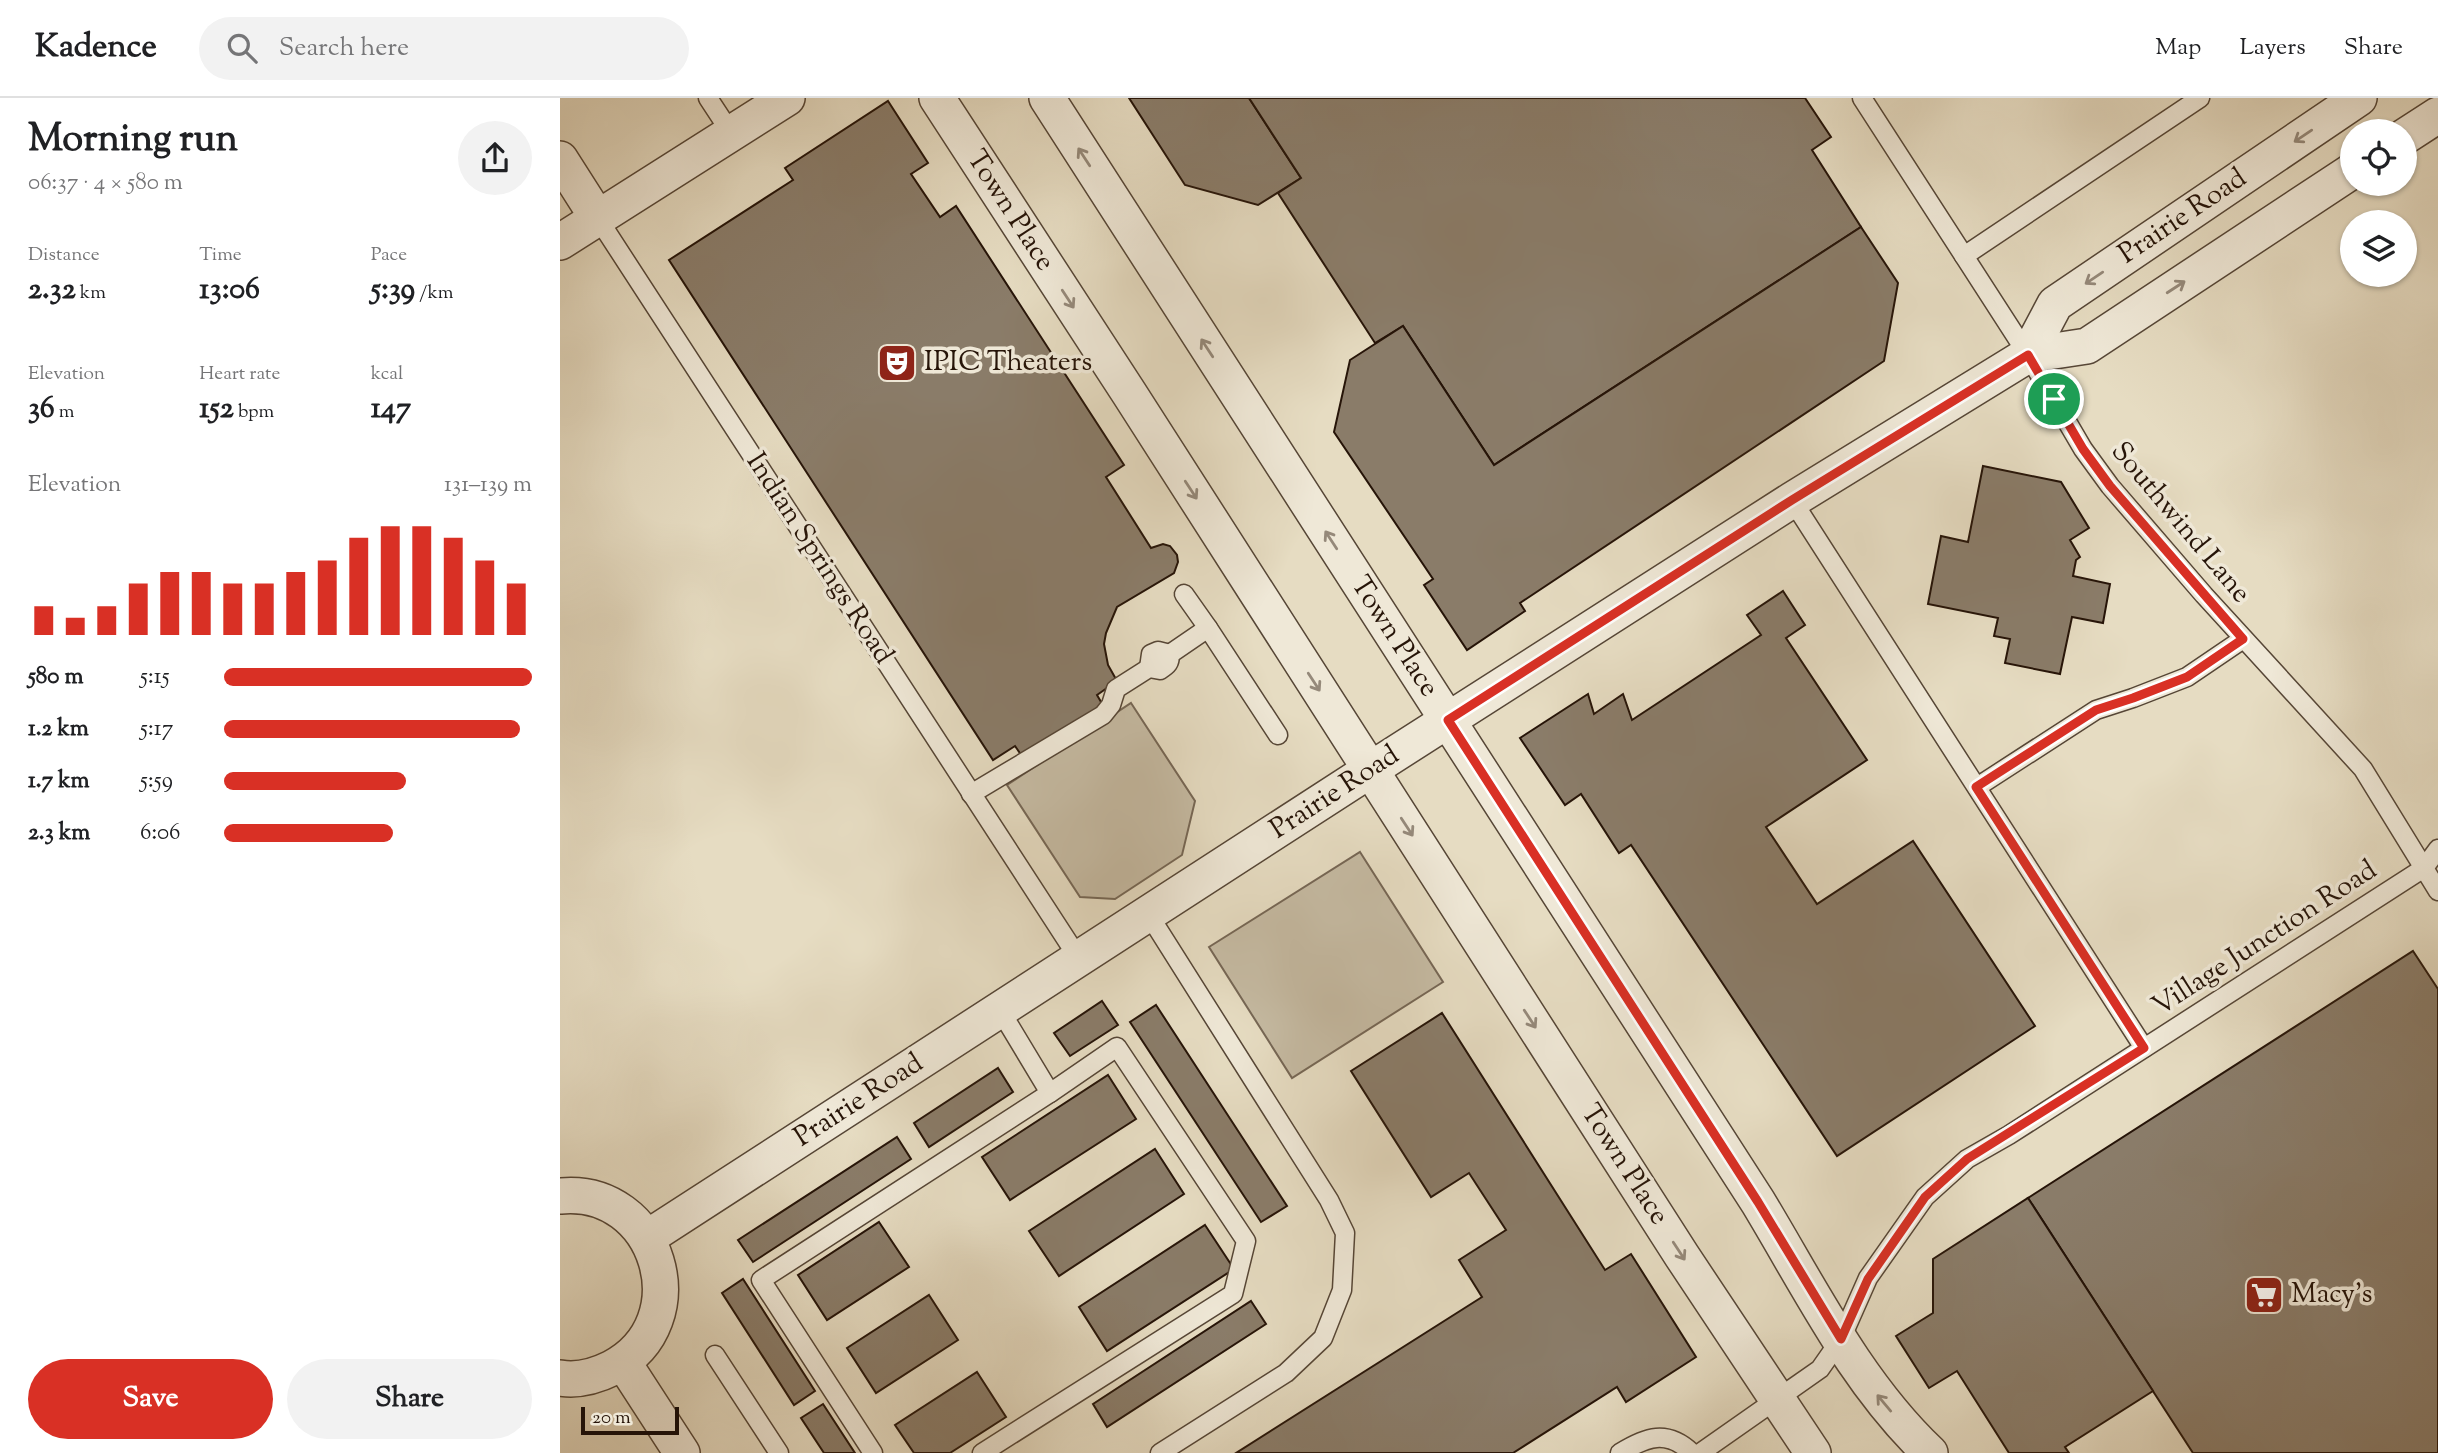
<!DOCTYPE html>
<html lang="en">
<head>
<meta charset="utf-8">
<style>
	body { margin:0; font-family:"Sorts Mill Goudy",serif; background:#f2f2f2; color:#202124; height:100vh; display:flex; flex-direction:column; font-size:26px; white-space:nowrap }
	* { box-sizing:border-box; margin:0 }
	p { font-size:23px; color:#757577 }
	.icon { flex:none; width:38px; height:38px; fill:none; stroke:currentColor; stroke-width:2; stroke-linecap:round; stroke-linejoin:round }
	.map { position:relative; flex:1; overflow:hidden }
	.panel { display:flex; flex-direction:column; background:#fff; width:560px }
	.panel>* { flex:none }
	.buttons { position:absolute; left:1780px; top:21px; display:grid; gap:14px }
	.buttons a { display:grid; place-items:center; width:77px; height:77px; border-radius:50%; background:#fff; box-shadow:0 2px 5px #0004; font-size:35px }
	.scale { position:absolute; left:21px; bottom:18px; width:98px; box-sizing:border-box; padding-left:7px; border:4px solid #261408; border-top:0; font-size:19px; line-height:24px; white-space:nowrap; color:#261408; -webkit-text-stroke:5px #efe8d7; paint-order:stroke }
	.pin { position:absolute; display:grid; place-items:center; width:60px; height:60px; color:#fff; margin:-30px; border:4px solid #fff; border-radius:50%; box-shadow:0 2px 7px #0007 }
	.round { display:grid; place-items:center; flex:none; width:74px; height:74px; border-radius:37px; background:#f2f2f2 }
	.summary { display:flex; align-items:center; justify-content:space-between; height:119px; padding:0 28px }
	h1 { font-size:38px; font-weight:700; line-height:52px }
	.metrics { display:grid; grid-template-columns:repeat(3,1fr); gap:10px; height:119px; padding:7px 28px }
	.metrics div { display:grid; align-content:center }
	.metrics b { font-size:30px; font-weight:700 }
	.metrics small { font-size:19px; font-weight:400 }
	.metrics p { font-size:19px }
	.chart { height:196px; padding:14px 28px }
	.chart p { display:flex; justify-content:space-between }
	.chart svg { width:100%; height:126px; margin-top:7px; stroke:#d93025; stroke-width:6 }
	.action { display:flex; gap:14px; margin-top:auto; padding:14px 28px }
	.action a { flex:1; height:80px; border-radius:42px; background:#d93025; color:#fff; font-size:28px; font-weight:700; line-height:80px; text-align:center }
	.action a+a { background:#f2f2f2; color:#202124 }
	ul { padding:0 28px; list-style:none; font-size:23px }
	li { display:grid; grid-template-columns:112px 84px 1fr; align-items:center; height:52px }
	li i { height:18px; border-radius:9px; background:#d93025 }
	header { display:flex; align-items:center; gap:42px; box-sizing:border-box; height:98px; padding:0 35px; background:#fff; border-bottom:2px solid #e0e0e0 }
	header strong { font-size:33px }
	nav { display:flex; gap:38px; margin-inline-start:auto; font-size:24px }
	.search { width:490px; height:63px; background:#f2f2f2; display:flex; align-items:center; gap:18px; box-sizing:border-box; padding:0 24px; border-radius:38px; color:#757577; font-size:26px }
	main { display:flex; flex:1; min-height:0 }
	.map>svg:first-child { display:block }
	.green { fill:#c5baa2; stroke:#766755; stroke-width:2 }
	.building { fill:#8a7c69; stroke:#261408; stroke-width:2 }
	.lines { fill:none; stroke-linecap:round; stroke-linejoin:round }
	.lane-casing { stroke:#564636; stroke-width:21 }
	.street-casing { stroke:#564636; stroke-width:38 }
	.lane { stroke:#efe8d7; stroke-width:18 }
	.street { stroke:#efe8d7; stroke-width:35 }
	.oneway { stroke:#95897a }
	.route-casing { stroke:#fff; stroke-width:14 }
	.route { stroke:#d93025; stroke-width:9 }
	.labels { text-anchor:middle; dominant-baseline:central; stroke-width:7; stroke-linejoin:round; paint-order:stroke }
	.street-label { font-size:28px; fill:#261408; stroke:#efe8d7 }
	.poi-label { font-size:28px; fill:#261408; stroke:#efe8d7; text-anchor:start }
</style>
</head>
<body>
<header>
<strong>Kadence</strong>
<div class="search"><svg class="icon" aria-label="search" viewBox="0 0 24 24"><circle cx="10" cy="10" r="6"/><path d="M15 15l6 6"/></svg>Search here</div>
<nav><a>Map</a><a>Layers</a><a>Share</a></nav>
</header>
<main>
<section class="panel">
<div class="summary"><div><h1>Morning run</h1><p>06:37 · 4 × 580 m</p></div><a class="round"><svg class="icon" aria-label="share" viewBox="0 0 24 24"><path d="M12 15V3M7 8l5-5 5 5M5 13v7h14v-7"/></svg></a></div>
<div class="metrics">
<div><p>Distance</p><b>2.32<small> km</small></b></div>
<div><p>Time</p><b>13:06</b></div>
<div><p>Pace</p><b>5:39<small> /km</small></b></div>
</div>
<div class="metrics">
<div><p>Elevation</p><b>36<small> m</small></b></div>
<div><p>Heart rate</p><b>152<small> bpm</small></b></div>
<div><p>kcal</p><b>147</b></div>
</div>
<div class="chart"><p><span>Elevation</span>131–139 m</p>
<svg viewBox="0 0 160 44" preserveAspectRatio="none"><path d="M5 44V34M15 44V38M25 44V34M35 44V26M45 44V22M55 44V22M65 44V26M75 44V26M85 44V22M95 44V18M105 44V10M115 44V6M125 44V6M135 44V10M145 44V18M155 44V26"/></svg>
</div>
<ul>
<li><b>580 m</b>5:15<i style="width:100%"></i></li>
<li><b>1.2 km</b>5:17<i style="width:96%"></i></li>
<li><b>1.7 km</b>5:59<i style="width:59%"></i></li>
<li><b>2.3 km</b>6:06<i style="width:55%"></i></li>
</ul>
<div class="action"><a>Save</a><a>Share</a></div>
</section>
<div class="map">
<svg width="1878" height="1355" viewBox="0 0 1878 1355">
	<rect width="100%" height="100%" fill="#e6dcc2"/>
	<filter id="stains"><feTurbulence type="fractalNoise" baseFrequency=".00286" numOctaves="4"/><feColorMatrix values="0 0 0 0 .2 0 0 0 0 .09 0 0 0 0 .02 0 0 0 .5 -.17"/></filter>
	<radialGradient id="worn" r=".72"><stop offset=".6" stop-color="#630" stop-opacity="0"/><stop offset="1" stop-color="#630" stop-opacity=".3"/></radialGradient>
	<g class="green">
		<path d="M571 605 635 703 622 757 555 801 520 799 447 687Z"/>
		<path d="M800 754 883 884 732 980 649 849Z"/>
	</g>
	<g class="building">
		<path d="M569 0H689L741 80 698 107 625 87Z"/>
		<path d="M689 0H1245L1271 39 1252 52 1301 129 934 367 843 228 815 245 718 95 741 80Z"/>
		<path d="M328 3 368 65 351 76 380 119 396 108 564 367 546 379 591 450 603 446 610 448 617 457 618 464 614 475 557 509 546 535 544 546 548 567 557 583 537 597 544 609 464 661 455 648 433 662 109 162 233 82 225 70Z"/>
		<path d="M1301 129 1338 185 1324 263 960 505 965 513 907 552 864 487 873 481 774 334 790 262 843 228 934 367Z"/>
		<path d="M1423 368 1501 384 1529 430 1510 442 1520 459 1516 462 1513 478 1550 486 1543 525 1512 519 1500 576 1445 565 1450 541 1434 538 1438 520 1368 506 1381 438 1408 444Z"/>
		<path d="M1223 493 1245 527 1226 540 1307 662 1206 729 1257 806 1353 743 1475 928 1277 1058 1071 747 1059 755 1021 696 1005 707 960 640 1028 596 1034 616 1063 596 1072 622 1201 537 1187 517Z"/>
		<path d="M1853 853 1878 891V1355H1633L1468 1100Z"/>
		<path d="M542 903 558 927 510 958 494 935Z"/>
		<path d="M596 907 727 1108 701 1124 570 924Z"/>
		<path d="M882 915 1045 1172 1071 1156 1136 1259 1066 1304 1057 1289 953 1355H676L922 1199 899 1162 946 1132 909 1075 871 1099 791 973Z"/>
		<path d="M438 970 453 994 369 1049 354 1025Z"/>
		<path d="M548 977 576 1021 450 1102 422 1059Z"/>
		<path d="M337 1039 351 1061 193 1164 178 1142Z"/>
		<path d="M595 1051 624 1096 499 1178 469 1133Z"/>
		<path d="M1468 1100 1593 1293 1505 1349 1509 1355H1449L1397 1273 1369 1290 1336 1238 1373 1215V1161Z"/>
		<path d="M319 1124 349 1169 267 1222 238 1177Z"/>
		<path d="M645 1127 674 1171 547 1253 519 1209Z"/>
		<path d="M183 1181 255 1293 234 1307 162 1195Z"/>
		<path d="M369 1197 398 1242 316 1295 287 1250Z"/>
		<path d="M691 1203 706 1226 547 1329 533 1306Z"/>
		<path d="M417 1274 446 1319 390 1355H354L335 1327Z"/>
		<path d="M263 1306 295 1355H264L241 1320Z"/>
	</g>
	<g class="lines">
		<g class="lane-casing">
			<g id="lane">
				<path d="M148 0 171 35"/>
				<path d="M1302 0 1468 257 1523 351 1550 388 1644 497 1803 671 1878 793"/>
				<path d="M37 119 519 861"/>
				<path d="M1404 158 1640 0"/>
				<path d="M1232 402 1584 950"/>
				<path d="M624 496 648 530"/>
				<path d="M589 570 591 556 598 553 610 556"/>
				<path d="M1417 689 1536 612 1573 600 1627 579 1683 541"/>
				<path d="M411 696 543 617 551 607 556 591 589 570 600 572C608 567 610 565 610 556L648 530 718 637"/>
				<path d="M589 817 769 1102 785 1135 782 1192 763 1240 726 1275 600 1355"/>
				<path d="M440 912 490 995"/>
				<path d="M155 1257 219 1355"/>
				<path d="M313 1355 201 1182 490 995 557 949 686 1143 673 1196 422 1355"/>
				<path d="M1060 1355C1086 1339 1107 1331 1132 1355"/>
				<path d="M1140 1355 1260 1271 1281 1241 1308 1180 1365 1099 1407 1061 1449 1037 1864 770 1878 751"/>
			</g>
		</g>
		<g class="street-casing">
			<g id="street">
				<path d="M377 0 569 295 1122 1158 1253 1355"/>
				<path d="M487 0 1198 1104C1250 1190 1296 1285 1370 1355"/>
				<path d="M1844 39 1878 17"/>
				<path d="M0 61 37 119"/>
				<path d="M0 144 227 0"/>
				<path d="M1468 257 1495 206 1799 0"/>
				<path d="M0 1098C99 1088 140 1224 52 1270 36 1278 18 1283 0 1280"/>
				<path d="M87 1140 810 672 1232 402 1468 257 1527 248 1792 73"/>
				<path d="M63 1264 122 1355"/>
			</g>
		</g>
		<use href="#lane" class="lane"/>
		<use href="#street" class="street"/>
	</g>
	<defs><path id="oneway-shaft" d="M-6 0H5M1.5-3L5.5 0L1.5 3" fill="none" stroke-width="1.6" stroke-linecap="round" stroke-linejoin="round" transform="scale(1.75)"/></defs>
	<g class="oneway">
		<use href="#oneway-shaft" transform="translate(1743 38) rotate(146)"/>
		<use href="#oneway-shaft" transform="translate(524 59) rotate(-123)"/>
		<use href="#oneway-shaft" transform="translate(1534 180) rotate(146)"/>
		<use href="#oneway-shaft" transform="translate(1616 189) rotate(-33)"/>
		<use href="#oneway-shaft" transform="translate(508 201) rotate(57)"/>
		<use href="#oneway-shaft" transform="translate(647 250) rotate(-123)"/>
		<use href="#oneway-shaft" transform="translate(631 392) rotate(57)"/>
		<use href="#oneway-shaft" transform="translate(771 442) rotate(-123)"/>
		<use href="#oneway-shaft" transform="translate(754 584) rotate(57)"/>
		<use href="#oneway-shaft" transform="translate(847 729) rotate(57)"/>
		<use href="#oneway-shaft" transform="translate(970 921) rotate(57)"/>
		<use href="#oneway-shaft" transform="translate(1119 1153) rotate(57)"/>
		<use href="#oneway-shaft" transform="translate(1324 1305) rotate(-130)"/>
	</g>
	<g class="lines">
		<g class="route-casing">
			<path id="route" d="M1468 257 1523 351 1550 388 1683 541 1627 579 1573 600 1536 612 1416 689 1584 950 1407 1061 1365 1099 1308 1181 1281 1241 1198 1104 888 622 1232 402Z"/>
		</g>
		<use href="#route" class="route"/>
	</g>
	<defs>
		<g id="theatre-square" transform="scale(2.0125)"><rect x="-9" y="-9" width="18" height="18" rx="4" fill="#8f2418" stroke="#efe8d7"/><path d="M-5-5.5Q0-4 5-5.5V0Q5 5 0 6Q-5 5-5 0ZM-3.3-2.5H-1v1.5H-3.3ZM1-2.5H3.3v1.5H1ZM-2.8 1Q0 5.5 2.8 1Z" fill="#fff"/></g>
		<g id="supermarket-square" transform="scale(2.0125)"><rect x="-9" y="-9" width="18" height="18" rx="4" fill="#8f2418" stroke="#efe8d7"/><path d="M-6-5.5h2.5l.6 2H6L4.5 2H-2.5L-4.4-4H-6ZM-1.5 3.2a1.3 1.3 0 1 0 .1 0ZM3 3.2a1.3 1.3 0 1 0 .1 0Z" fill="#fff"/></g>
	</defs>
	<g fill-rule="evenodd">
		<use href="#theatre-square" x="337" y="265"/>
		<use href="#supermarket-square" x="1704" y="1197"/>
	</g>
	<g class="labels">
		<g class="street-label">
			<text transform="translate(450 113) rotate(57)">Town Place</text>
			<text transform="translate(1623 119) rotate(-34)">Prairie Road</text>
			<text transform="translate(1620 425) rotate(50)">Southwind Lane</text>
			<text transform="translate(259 461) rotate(57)">Indian Springs Road</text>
			<text transform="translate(834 539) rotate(57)">Town Place</text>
			<text transform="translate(775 695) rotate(-33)">Prairie Road</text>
			<text transform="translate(1705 841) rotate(-33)">Village Junction Road</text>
			<text transform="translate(299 1003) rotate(-33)">Prairie Road</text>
			<text transform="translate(1064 1067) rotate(57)">Town Place</text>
		</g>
		<g class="poi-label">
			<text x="364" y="265">IPIC Theaters</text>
			<text x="1731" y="1197">Macy's</text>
		</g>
	</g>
	<rect width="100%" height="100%" filter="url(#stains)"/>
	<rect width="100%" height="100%" fill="url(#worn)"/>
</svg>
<div class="buttons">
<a><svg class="icon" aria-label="locate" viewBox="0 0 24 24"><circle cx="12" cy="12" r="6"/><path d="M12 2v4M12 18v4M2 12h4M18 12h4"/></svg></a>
<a><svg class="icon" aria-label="layers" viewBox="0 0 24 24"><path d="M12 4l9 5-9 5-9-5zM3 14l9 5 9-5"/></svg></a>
</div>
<div class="scale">20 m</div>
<div class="pin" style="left:1494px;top:301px;background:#1e9e55"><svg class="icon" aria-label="arrive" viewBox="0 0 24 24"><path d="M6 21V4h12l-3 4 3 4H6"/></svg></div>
</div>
</main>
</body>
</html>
